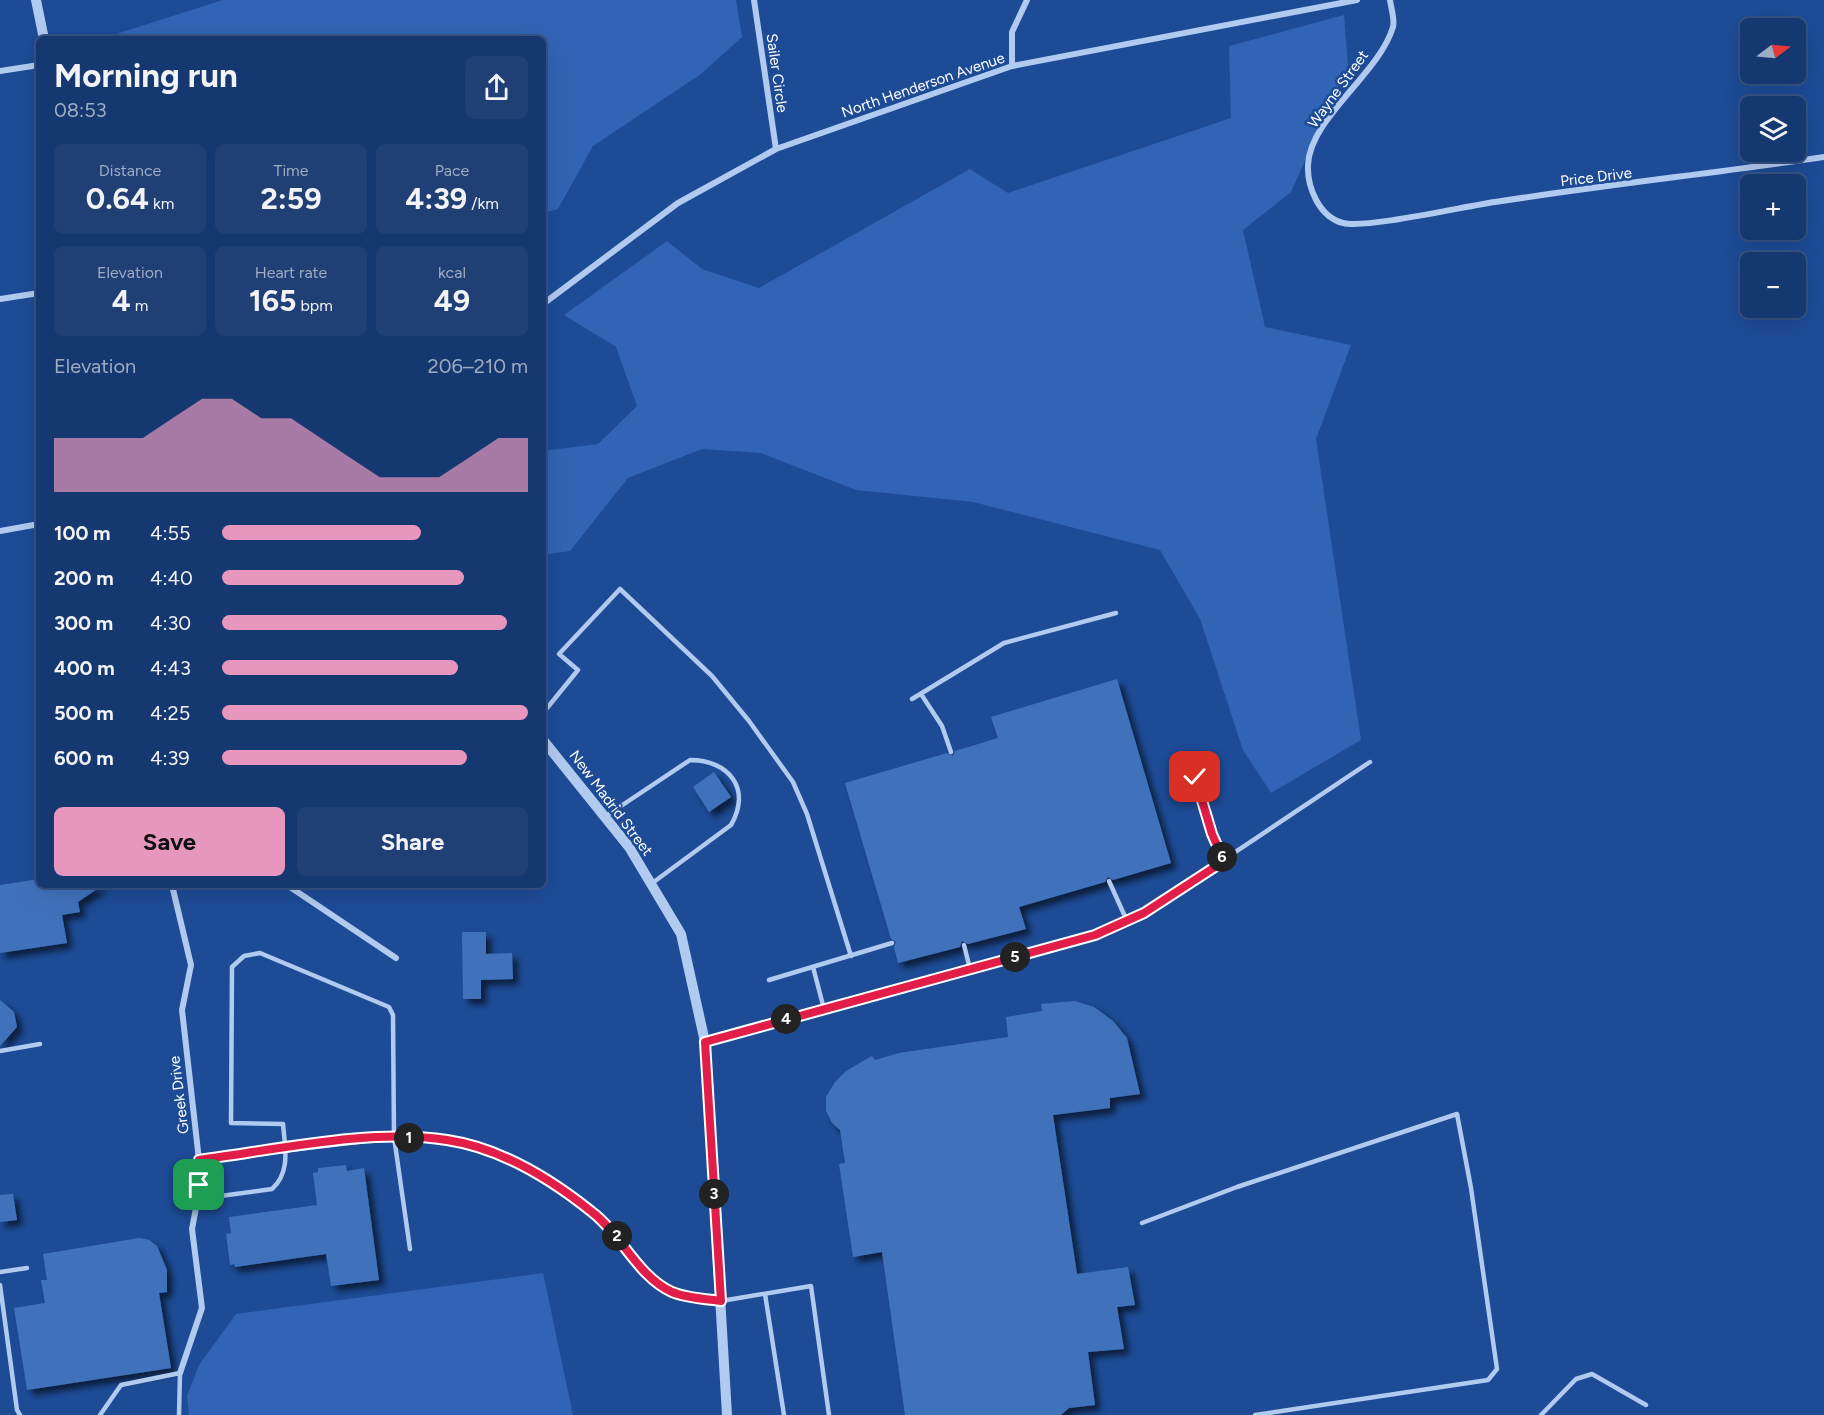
<!DOCTYPE html>
<html lang="en">
<head>
<meta charset="utf-8">
<style>
	body { margin:0; font-family:Figtree,sans-serif; background:#1f3f75; color:#f1f3f6; height:100vh; display:flex; flex-direction:column; font-size:22px; white-space:nowrap }
	* { box-sizing:border-box; margin:0 }
	p { font-size:20px; color:#9eacc3 }
	.icon { flex:none; width:33px; height:33px; fill:none; stroke:currentColor; stroke-width:2; stroke-linecap:round; stroke-linejoin:round }
	.map { position:relative; flex:1; overflow:hidden }
	.sheet { position:absolute; left:36px; top:36px; width:510px; height:852px; display:flex; flex-direction:column; background:#163870; border-radius:9px; box-shadow:0 6px 24px #0002,0 0 0 2px #355283 }
	.sheet>* { flex:none }
	.needle { width:39px; rotate:74deg }
	.tools { position:absolute; left:1740px; top:18px; display:grid; gap:12px }
	.tools a { display:grid; place-items:center; width:66px; height:66px; border-radius:9px; background:#163870; box-shadow:0 6px 24px #0002,0 0 0 2px #355283; font-size:30px }
	.pin { position:absolute; display:grid; place-items:center; width:51px; height:51px; color:#fff; margin:-26px; border-radius:12px; box-shadow:0 3px 9px #0006 }
	.km { position:absolute; width:30px; height:30px; margin:-15px; border-radius:50%; background:#222; color:#fff; font-size:16px; line-height:30px; text-align:center }
	.round { display:grid; place-items:center; flex:none; width:63px; height:63px; border-radius:9px; background:#1f3f75 }
	.summary { display:flex; align-items:center; justify-content:space-between; height:102px; padding:0 18px }
	h1 { font-size:33px; font-weight:700; line-height:45px }
	.metrics { display:grid; grid-template-columns:repeat(3,1fr); gap:9px; height:102px; padding:6px 18px }
	.metrics div { display:grid; align-content:center; border-radius:9px; background:#1f3f75; text-align:center }
	.metrics b { font-size:30px; font-weight:700 }
	.metrics small { font-size:16px; font-weight:400 }
	.metrics p { font-size:16px }
	.chart { height:168px; padding:12px 18px }
	.chart p { display:flex; justify-content:space-between }
	.chart svg { width:100%; height:108px; margin-top:6px; fill:#e797bd; opacity:.7 }
	.cta { display:flex; gap:12px; margin-top:auto; padding:12px 18px }
	.cta a { flex:1; height:69px; border-radius:9px; background:#e797bd; color:#111; font-size:24px; font-weight:700; line-height:69px; text-align:center }
	.cta a+a { background:#1f3f75; color:#f1f3f6 }
	ul { padding:0 18px; list-style:none; font-size:20px }
	li { display:grid; grid-template-columns:96px 72px 1fr; align-items:center; height:45px }
	li i { height:15px; border-radius:8px; background:#e797bd }
	.map>svg:first-child { display:block }
	.green { fill:#3164b4 }
	.building { fill:#4172bc; filter:url(#shadow) }
	.lines { fill:none; stroke-linecap:round; stroke-linejoin:round }
	.service { stroke:#b1caef; stroke-width:4.5 }
	.minor { stroke:#b1caef; stroke-width:6 }
	.tertiary { stroke:#b1caef; stroke-width:10 }
	.route-casing { stroke:#fff; stroke-width:12 }
	.route { stroke:#e11d48; stroke-width:8 }
	.labels { text-anchor:middle; dominant-baseline:central; stroke-width:5; stroke-linejoin:round; paint-order:stroke }
	.street-label { font-size:15px; fill:#fff; stroke:#1d4b96 }
</style>
</head>
<body>
<div class="map">
<svg width="1824" height="1415" viewBox="0 0 1824 1415">
	<defs>
		<filter id="shadow"><feDropShadow dx="5.5" dy="5.5" stdDeviation="3" flood-color="#0009"/></filter>
	</defs>
	<rect width="100%" height="100%" fill="#1d4b96"/>
	<g class="green">
		<path d="M223 0H736L742 37 701 74 593 146 558 209 543 213V39H116V34Z"/>
		<path d="M1344 15 1348 65 1291 192 1243 230 1265 327 1351 345 1316 439 1361 740 1271 793 1243 750 1200 619 1160 550 973 502 856 490 761 453 702 449 628 478 570 551 543 555V451L598 444 637 406 616 347 564 315 667 241 702 269 759 288 970 169 1008 193 1231 118 1229 46Z"/>
		<path d="M543 1273 573 1415H189L187 1396 199 1365 236 1314Z"/>
	</g>
	<g class="building">
		<path d="M1117 679 1171 863 1113 880 1108 877 1105 882 1019 907 1026 929 968 944 962 941 960 947 898 963 894 947 896 942 891 939 845 783 947 753 953 756 955 751 998 738 991 717Z"/>
		<path d="M714 772 731 797 709 812 693 787Z"/>
		<path d="M39 879V885H103L78 902 80 912 62 915 67 943 0 953V885Z"/>
		<path d="M462 932H486V954L512 953 513 979 481 980V999H463Z"/>
		<path d="M0 1000 14 1012 17 1027 0 1046Z"/>
		<path d="M1075 1001 1094 1007 1113 1021 1127 1038 1140 1094 1110 1098V1108L1053 1115 1077 1274 1128 1267 1135 1305 1117 1307 1124 1349 1088 1352 1095 1405 1069 1408 1061 1415H905L882 1252 853 1257 839 1164 845 1163 840 1130 832 1123 826 1111V1097L835 1082 846 1071 872 1056 875 1060 899 1053 1008 1037 1006 1017 1042 1011 1041 1004Z"/>
		<path d="M346 1165 347 1171 364 1168 379 1280 331 1286 326 1254 235 1267 234 1264 230 1265 226 1234 231 1233 229 1217 317 1205 313 1173 318 1172V1168Z"/>
		<path d="M13 1194 17 1220 0 1222V1195Z"/>
		<path d="M139 1238 149 1240 157 1246 167 1270V1292L159 1293 171 1368 27 1390 14 1308 45 1303 41 1280H47L43 1254Z"/>
	</g>
	<g class="lines">
		<g class="service">
			<path d="M921 694 942 726 951 752"/>
			<path d="M912 699 1004 643 1116 613"/>
			<path d="M543 713 578 670 559 654 620 589 712 676 749 721 793 782 807 814 851 956"/>
			<path d="M1195 777 1212 834 1224 861"/>
			<path d="M606 816 690 760C729 760 752 789 731 825L651 884"/>
			<path d="M1109 881 1127 921"/>
			<path d="M964 945 970 969"/>
			<path d="M813 967 824 1009"/>
			<path d="M769 980 892 943"/>
			<path d="M705 1042 1095 935 1144 913 1370 762"/>
			<path d="M0 1051 40 1044"/>
			<path d="M198 1199 272 1189C291 1172 285 1147 283 1124L231 1123 232 967 244 956 260 953 389 1007 393 1015 394 1137 410 1249"/>
			<path d="M1142 1223 1237 1187 1457 1114 1471 1188 1497 1369 1488 1380 1255 1415"/>
			<path d="M0 1272 27 1268"/>
			<path d="M0 1285 17 1410 20 1415"/>
			<path d="M765 1294 784 1415"/>
			<path d="M721 1301 811 1286 829 1415"/>
			<path d="M100 1415 121 1385 180 1373 179 1415"/>
			<path d="M1541 1415 1576 1379 1592 1374 1646 1405"/>
		</g>
		<g class="minor">
			<path d="M754 0 776 149"/>
			<path d="M1390 0C1391 8 1395 20 1393 27 1379 74 1310 118 1308 165 1307 187 1319 217 1343 223 1366 229 1466 206 1495 202 1605 185 1715 173 1824 157"/>
			<path d="M1012 66V32L1027 0"/>
			<path d="M0 71 39 65"/>
			<path d="M0 299 39 293"/>
			<path d="M543 304 678 203 776 149 1012 66 1357 0"/>
			<path d="M0 531 39 524"/>
			<path d="M172 885 191 965 182 1010 199 1160V1192L192 1229 202 1308 180 1373"/>
			<path d="M287 885 396 958"/>
			<path d="M199 1160 394 1137 449 1140 507 1158 553 1181 604 1221 649 1275 672 1292 721 1301"/>
		</g>
		<g class="tertiary">
			<path d="M36 0 44 39"/>
			<path d="M543 740 629 847 681 934 705 1042 727 1415"/>
		</g>
	</g>
	<g class="lines">
		<g class="route-casing">
			<path id="route" d="M199 1185V1160C275 1150 371 1128 447 1140 501 1148 551 1179 592 1212 621 1234 638 1277 672 1292 686 1298 706 1299 721 1301L705 1042 1095 935 1144 913 1224 861 1212 834 1195 777"/>
		</g>
		<use href="#route" class="route"/>
	</g>
	<g class="labels">
		<g class="street-label">
			<text transform="translate(777 73) rotate(82)">Sailer Circle</text>
			<text transform="translate(923 85) rotate(-19)">North Henderson Avenue</text>
			<text transform="translate(1338 89) rotate(-54)">Wayne Street</text>
			<text transform="translate(1596 177) rotate(-7)">Price Drive</text>
			<text transform="translate(611 803) rotate(53)">New Madrid Street</text>
			<text transform="translate(179 1095) rotate(-97)">Greek Drive</text>
		</g>
	</g>
</svg>
<div class="tools">
<a><svg class="needle" viewBox="-14 -14 28 28"><path d="M0-13l5 13h-10z" fill="#e53935"/><path d="M0 13l5-13h-10z" fill="#9eacc3"/></svg></a>
<a><svg class="icon" aria-label="layers" viewBox="0 0 24 24"><path d="M12 4l9 5-9 5-9-5zM3 14l9 5 9-5"/></svg></a>
<a>+</a>
<a>−</a>
</div>
<div class="pin" style="left:199px;top:1185px;background:#1e9e55"><svg class="icon" aria-label="arrive" viewBox="0 0 24 24"><path d="M6 21V4h12l-3 4 3 4H6"/></svg></div>
<div class="pin" style="left:1195px;top:777px;background:#d93025"><svg class="icon" aria-label="check" viewBox="0 0 24 24"><path d="M5 12l5 5 9-10"/></svg></div>
<b class="km" style="left:409px;top:1138px">1</b>
<b class="km" style="left:617px;top:1236px">2</b>
<b class="km" style="left:714px;top:1194px">3</b>
<b class="km" style="left:786px;top:1019px">4</b>
<b class="km" style="left:1015px;top:957px">5</b>
<b class="km" style="left:1222px;top:857px">6</b>
<section class="sheet">
<div class="summary"><div><h1>Morning run</h1><p>08:53</p></div><a class="round"><svg class="icon" aria-label="share" viewBox="0 0 24 24"><path d="M12 15V3M7 8l5-5 5 5M5 13v7h14v-7"/></svg></a></div>
<div class="metrics">
<div><p>Distance</p><b>0.64<small> km</small></b></div>
<div><p>Time</p><b>2:59</b></div>
<div><p>Pace</p><b>4:39<small> /km</small></b></div>
</div>
<div class="metrics">
<div><p>Elevation</p><b>4<small> m</small></b></div>
<div><p>Heart rate</p><b>165<small> bpm</small></b></div>
<div><p>kcal</p><b>49</b></div>
</div>
<div class="chart"><p><span>Elevation</span>206–210 m</p>
<svg viewBox="0 0 160 44" preserveAspectRatio="none"><path d="M0 44V22L10 22L20 22L30 22L40 14L50 6L60 6L70 14L80 14L90 22L100 30L110 38L120 38L130 38L140 30L150 22L160 22V44z"/></svg>
</div>
<ul>
<li><b>100 m</b>4:55<i style="width:65%"></i></li>
<li><b>200 m</b>4:40<i style="width:79%"></i></li>
<li><b>300 m</b>4:30<i style="width:93%"></i></li>
<li><b>400 m</b>4:43<i style="width:77%"></i></li>
<li><b>500 m</b>4:25<i style="width:100%"></i></li>
<li><b>600 m</b>4:39<i style="width:80%"></i></li>
</ul>
<div class="cta"><a>Save</a><a>Share</a></div>
</section>
</div>
</body>
</html>
